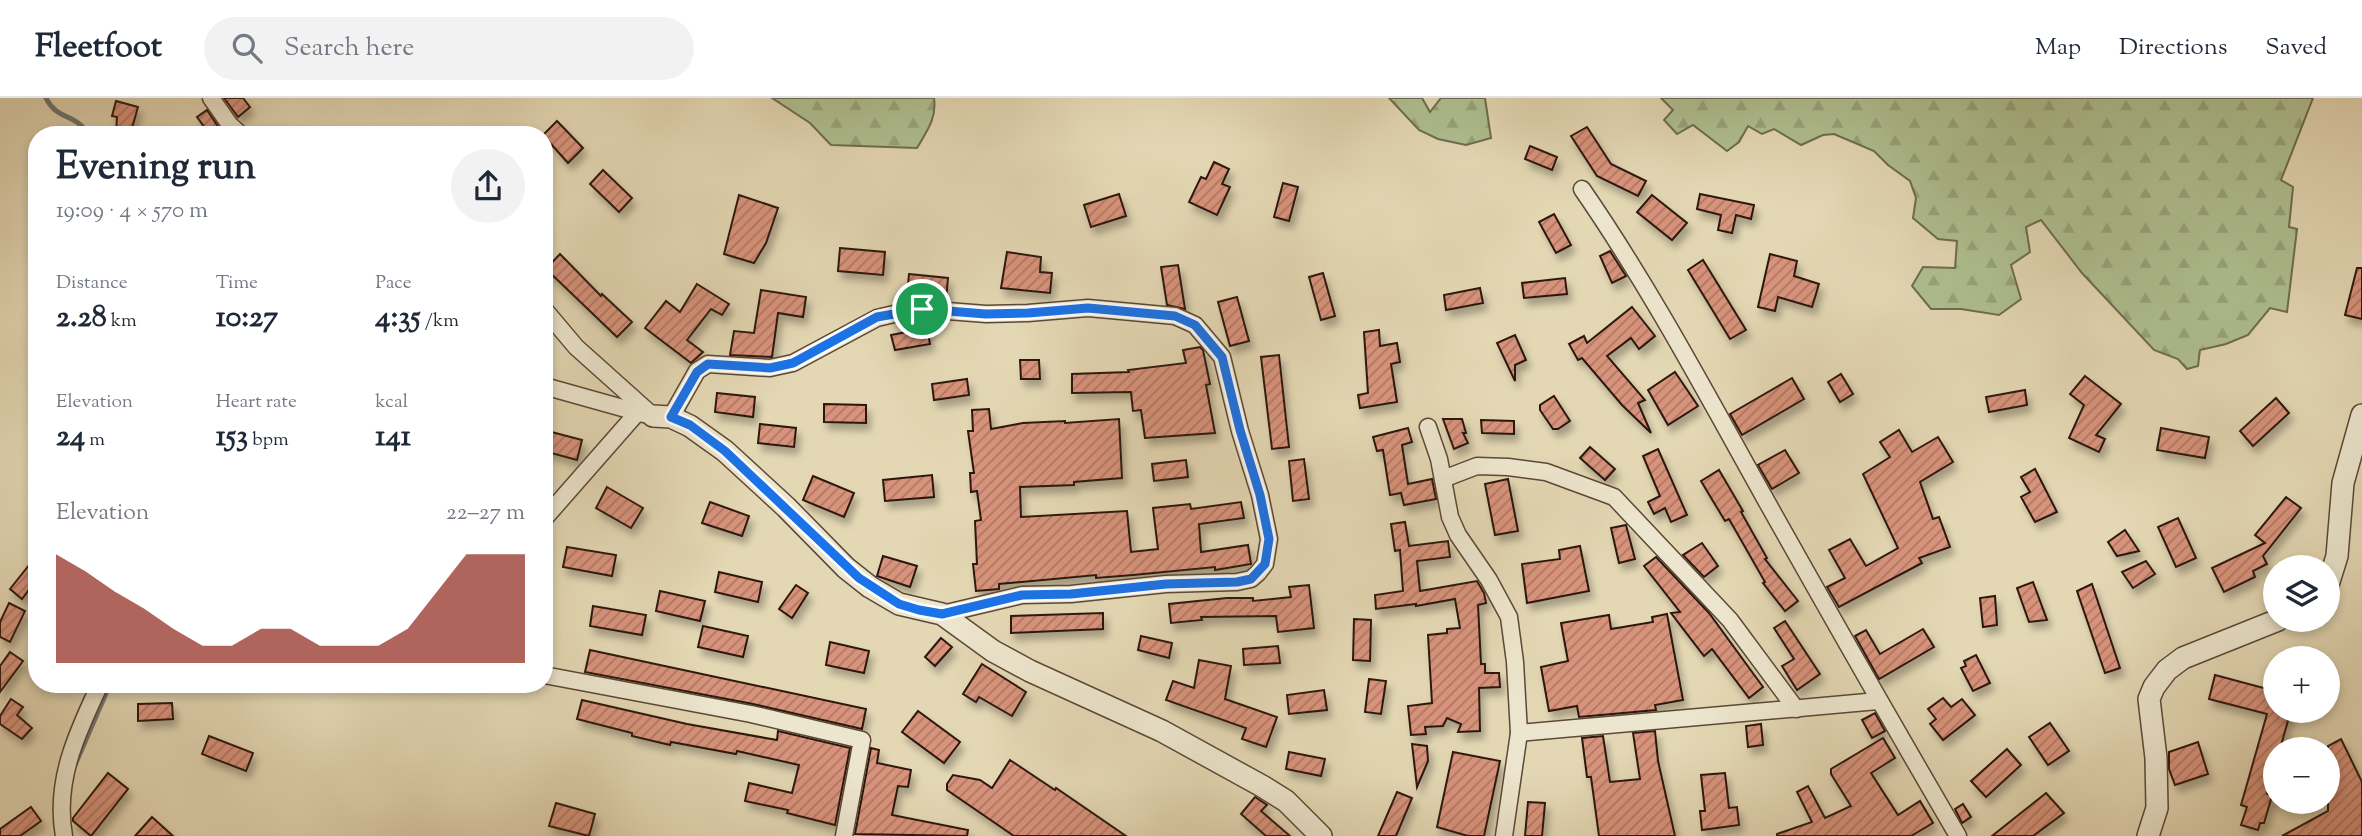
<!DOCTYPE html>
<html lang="en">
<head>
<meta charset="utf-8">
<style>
	body { margin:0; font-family:"Sorts Mill Goudy",serif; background:#f2f2f3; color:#1f2937; height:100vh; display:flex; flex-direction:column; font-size:26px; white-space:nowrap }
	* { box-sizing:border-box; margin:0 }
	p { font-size:23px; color:#747a83 }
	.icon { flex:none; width:38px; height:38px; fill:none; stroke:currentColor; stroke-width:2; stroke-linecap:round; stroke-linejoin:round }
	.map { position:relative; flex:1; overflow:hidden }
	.sheet { position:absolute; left:28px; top:28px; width:525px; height:567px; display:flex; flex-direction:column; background:#fff; border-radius:28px; box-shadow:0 4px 10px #0003 }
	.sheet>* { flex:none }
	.tools { position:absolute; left:2263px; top:457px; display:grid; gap:14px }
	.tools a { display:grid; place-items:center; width:77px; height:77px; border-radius:50%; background:#fff; box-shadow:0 4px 10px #0003; font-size:35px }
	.pin { position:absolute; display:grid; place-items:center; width:60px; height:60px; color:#fff; margin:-30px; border:4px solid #fff; border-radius:50%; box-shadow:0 2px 7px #0007 }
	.round { display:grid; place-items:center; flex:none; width:74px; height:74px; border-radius:37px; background:#f2f2f3 }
	.head { display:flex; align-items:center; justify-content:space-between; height:119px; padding:0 28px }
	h1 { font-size:38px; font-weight:700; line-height:52px }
	.figures { display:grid; grid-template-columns:repeat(3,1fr); gap:10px; height:119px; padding:7px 28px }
	.figures div { display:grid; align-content:center }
	.figures b { font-size:30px; font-weight:700 }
	.figures small { font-size:19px; font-weight:400 }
	.figures p { font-size:19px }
	.chart { height:196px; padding:14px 28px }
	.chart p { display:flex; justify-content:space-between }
	.chart svg { width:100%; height:126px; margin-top:7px; fill:#8f2418; opacity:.7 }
	header { display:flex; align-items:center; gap:42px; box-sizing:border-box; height:98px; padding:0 35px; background:#fff; border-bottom:2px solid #e0e1e3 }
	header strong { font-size:33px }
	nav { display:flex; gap:38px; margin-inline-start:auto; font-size:24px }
	.search { width:490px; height:63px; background:#f2f2f3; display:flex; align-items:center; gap:18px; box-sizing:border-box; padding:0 24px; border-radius:38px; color:#747a83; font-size:26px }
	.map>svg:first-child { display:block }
	.forest { fill:url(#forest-firs); stroke:#6e6c50; stroke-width:2 }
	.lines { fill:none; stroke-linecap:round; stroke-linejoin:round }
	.stream { stroke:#6e7774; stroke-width:5 }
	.building { fill:url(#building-hatch); stroke:#2d180f; stroke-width:2; filter:url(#shadow) }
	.minor-casing { stroke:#5b4838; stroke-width:19 }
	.tertiary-casing { stroke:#5b4838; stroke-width:24 }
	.minor { stroke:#ede6ce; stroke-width:16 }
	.tertiary { stroke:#ede6ce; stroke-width:21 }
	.route-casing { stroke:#fff; stroke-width:14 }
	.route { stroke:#1a73e8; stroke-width:9 }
</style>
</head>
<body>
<header>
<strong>Fleetfoot</strong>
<div class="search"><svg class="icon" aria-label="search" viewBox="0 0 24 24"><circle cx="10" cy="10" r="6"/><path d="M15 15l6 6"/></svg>Search here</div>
<nav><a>Map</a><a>Directions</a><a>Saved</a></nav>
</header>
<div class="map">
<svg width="2362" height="738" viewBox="0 0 2362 738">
	<defs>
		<pattern id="forest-firs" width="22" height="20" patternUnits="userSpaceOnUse" patternTransform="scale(1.75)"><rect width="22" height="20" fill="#afc091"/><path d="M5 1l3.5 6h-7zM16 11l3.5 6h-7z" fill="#97a47c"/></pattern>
		<pattern id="building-hatch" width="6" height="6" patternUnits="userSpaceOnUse" patternTransform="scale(1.75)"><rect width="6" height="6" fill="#d8937b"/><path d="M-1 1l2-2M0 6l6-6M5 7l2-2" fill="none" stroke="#b07763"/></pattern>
		<filter id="shadow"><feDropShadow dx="4" dy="7" stdDeviation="3.5" flood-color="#0004"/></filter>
	</defs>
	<rect width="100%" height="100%" fill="#e4d8b4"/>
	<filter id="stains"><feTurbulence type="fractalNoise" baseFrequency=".00286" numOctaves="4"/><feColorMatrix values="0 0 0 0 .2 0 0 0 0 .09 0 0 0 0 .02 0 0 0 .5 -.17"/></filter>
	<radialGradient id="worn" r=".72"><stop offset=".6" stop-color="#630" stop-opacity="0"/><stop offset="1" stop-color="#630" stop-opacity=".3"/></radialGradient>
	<g class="forest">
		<path d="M772 0H934C937 20 927 33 917 50L831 47 810 25Z"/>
		<path d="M1389 0H1422L1430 14 1441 0H1485L1491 40 1466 47 1438 41 1419 32Z"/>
		<path d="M1661 0H2313L2281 82 2293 89 2289 129 2297 131 2287 214 2270 210 2248 237 2226 246 2200 252 2198 268 2187 271 2178 261 2154 252 2082 175 2041 122 2026 129 2030 154 2011 167 2021 201 1999 217 1961 211H1931L1912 188 1923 169 1955 170 1957 143 1938 141 1913 120 1916 100 1910 83 1888 67 1874 53 1834 36 1823 37 1801 47 1774 31 1762 36 1748 28 1739 44 1727 53 1693 27 1677 36 1664 22 1673 12Z"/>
	</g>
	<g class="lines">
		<g class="stream">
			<path d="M46 0C57 23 77 15 88 37"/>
			<path d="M75 667 110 586"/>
		</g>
	</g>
	<g class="building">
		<path d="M224 0H243L250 9 238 19Z"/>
		<path d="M116 3 138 9 130 37H116L117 19 112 18Z"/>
		<path d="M207 12 221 33 225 37H210L197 19Z"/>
		<path d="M557 23 583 50 568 65 543 37Z"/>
		<path d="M1587 29 1611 66 1646 83 1638 98 1597 78 1571 38Z"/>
		<path d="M1530 48 1557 59 1552 72 1525 61Z"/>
		<path d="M1214 64 1229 71 1222 86 1230 89 1217 117 1189 104 1201 79 1206 81Z"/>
		<path d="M603 72 632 100 619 114 590 86Z"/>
		<path d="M1283 85 1298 89 1289 123 1274 119Z"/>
		<path d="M1119 96 1126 118 1091 129 1084 107Z"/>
		<path d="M1700 96 1754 107 1751 121 1736 117 1732 135 1718 132 1721 117 1697 111Z"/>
		<path d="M739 97 778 110 766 145 754 165 724 156Z"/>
		<path d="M1652 97 1687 125 1672 142 1637 114Z"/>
		<path d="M1554 116 1571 147 1556 155 1539 124Z"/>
		<path d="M840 150 885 154 883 177 838 173Z"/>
		<path d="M1610 153 1626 178 1612 185 1600 158Z"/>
		<path d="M1007 154 1041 159 1040 174 1052 175 1050 195 1001 190Z"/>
		<path d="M560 156 601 198 602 196 632 224 617 239 546 171Z"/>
		<path d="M1770 156 1797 163 1794 178 1819 186 1812 209 1778 199 1775 213 1758 209Z"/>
		<path d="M1703 162 1746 232 1730 241 1688 172Z"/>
		<path d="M1178 167 1185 211 1167 207 1161 169Z"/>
		<path d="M2357 170H2362V221L2345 217Z"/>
		<path d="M1323 175 1335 218 1321 222 1309 179Z"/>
		<path d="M909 176 948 180 946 202 907 198Z"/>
		<path d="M1565 180 1567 196 1524 200 1522 185Z"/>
		<path d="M697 186 729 206 722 217 711 211 687 242 703 254 691 265 645 230 666 203 680 214Z"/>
		<path d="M1480 190 1483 205 1446 212 1444 197Z"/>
		<path d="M761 192 806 199 803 219 778 215 772 259 730 257 734 233 754 235Z"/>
		<path d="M1237 199 1249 243 1230 248 1218 204Z"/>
		<path d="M1632 209 1655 238 1639 251 1631 240 1607 258 1645 302 1638 305 1651 335 1622 307 1582 260 1578 262 1569 246 1584 238 1587 245Z"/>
		<path d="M927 230 930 246 895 252 891 237Z"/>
		<path d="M1379 232 1380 248 1397 245 1400 264 1391 266 1397 304 1360 310 1358 297 1368 295 1364 234Z"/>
		<path d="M1515 237 1526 262 1515 267V283L1497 245Z"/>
		<path d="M1200 249 1203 252 1210 286 1206 287 1215 335 1145 340 1141 312 1133 313 1131 294 1072 295V276L1129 274 1128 272 1186 265 1183 252Z"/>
		<path d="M1279 257 1289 349 1272 351 1261 259Z"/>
		<path d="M1020 262H1039L1040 281H1021Z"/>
		<path d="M1675 274 1698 308 1668 327 1648 292Z"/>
		<path d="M1841 276 1853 296 1840 304 1828 284Z"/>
		<path d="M2085 278 2121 306 2096 337 2105 341 2099 354 2069 340 2084 307 2070 296Z"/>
		<path d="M1792 280 1804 301 1742 337 1730 316Z"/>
		<path d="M967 281 969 297 934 302 932 286Z"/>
		<path d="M2025 292 2027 307 1989 314 1986 299Z"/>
		<path d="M717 295 755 299 753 319 715 314Z"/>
		<path d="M1554 298 1570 323 1558 331H1553L1540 312V307Z"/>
		<path d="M2276 300 2289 315 2253 348 2240 333Z"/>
		<path d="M824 306 866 307V325L824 324Z"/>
		<path d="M989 311 991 331 1023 325 1065 323V325L1119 321 1122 380 1074 384V387L1020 389 1021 419 1127 413 1131 454 1158 451 1153 410 1190 406 1191 411 1241 404 1244 420 1199 426 1201 454 1248 447 1251 466 1215 472V469L1133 477 1096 480V477L999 486V491L976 493 973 466H977L975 423 981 422 977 393 971 394 970 375H974L968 333H973L972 312Z"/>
		<path d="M1443 321H1462L1466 335H1463L1468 345 1454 351Z"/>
		<path d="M1481 322 1514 323V336L1482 335Z"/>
		<path d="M760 326 796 330 794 349 758 345Z"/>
		<path d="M1408 330 1412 344 1402 347 1408 386 1432 381 1436 401 1404 407 1401 395 1390 397 1383 352 1377 353 1373 339Z"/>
		<path d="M2161 330 2209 339 2205 360 2157 352Z"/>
		<path d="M544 332 582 342 577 362 544 353Z"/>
		<path d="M1899 332 1912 354 1938 339 1953 364 1920 384 1933 421 1939 419 1950 449 1919 460 1922 465 1839 509 1827 489 1845 480 1829 452 1850 441 1866 468 1898 450 1863 376 1890 359 1880 344Z"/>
		<path d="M1590 349 1615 371 1605 382 1580 360Z"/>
		<path d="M1658 351 1687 417 1671 424 1665 410 1654 416 1648 404 1660 398 1643 358Z"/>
		<path d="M1785 352 1799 375 1772 391 1758 367Z"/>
		<path d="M1304 361 1309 401 1293 403 1289 363Z"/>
		<path d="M1186 362 1188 379 1154 383 1152 366Z"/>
		<path d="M2035 371 2057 414 2035 424 2021 399 2030 394 2021 379Z"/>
		<path d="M1719 372 1743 413 1741 414 1767 460 1765 461 1798 503 1785 513 1763 485 1765 484 1729 421 1725 423 1701 383Z"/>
		<path d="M932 377 934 399 885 403 883 382Z"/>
		<path d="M813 378 854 395 844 419 803 402Z"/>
		<path d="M1508 381 1518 433 1495 437 1485 386Z"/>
		<path d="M607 389 643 410 631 430 596 410Z"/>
		<path d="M2286 399 2301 410 2263 458 2267 466 2253 473 2255 479 2224 494 2212 470 2265 445 2255 437Z"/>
		<path d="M710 404 749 418 742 438 702 425Z"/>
		<path d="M2178 420 2196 460 2176 469 2158 429Z"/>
		<path d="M1405 424 1409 448 1448 443 1450 459 1417 463 1420 493 1477 483 1484 495 1486 505 1478 507 1481 566H1485V575H1499L1500 589 1479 590 1480 633 1458 634 1461 626 1447 620 1443 628 1425 629 1426 636 1411 637 1408 608 1432 605 1428 537 1447 535V531L1460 530 1455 501 1416 508V506L1376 511 1375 497 1403 493 1400 452 1395 453 1391 426Z"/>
		<path d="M1626 427 1635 461 1619 465 1611 430Z"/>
		<path d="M2125 432 2139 453 2117 458 2108 444Z"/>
		<path d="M1702 445 1718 468 1704 479 1683 457Z"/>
		<path d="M1580 448 1589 493 1527 505 1522 466 1560 461 1559 452Z"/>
		<path d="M567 449 616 457 612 478 563 469Z"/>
		<path d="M37 457V481L22 501 10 491Z"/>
		<path d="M883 458 917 468 910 489 877 478Z"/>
		<path d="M1656 459 1709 515 1763 589 1749 600 1712 551 1704 558 1671 515 1680 514 1644 468Z"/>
		<path d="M2146 463 2155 476 2133 490 2122 474Z"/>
		<path d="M719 474 762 484 758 504 715 494Z"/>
		<path d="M2033 484 2047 522 2029 524 2017 490Z"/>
		<path d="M2092 486 2120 570 2105 575 2077 493Z"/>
		<path d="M796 487 808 495 792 520 779 511Z"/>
		<path d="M1309 487 1314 530 1278 534 1276 518 1201 519 1202 522 1171 525 1169 506 1227 500H1253V503L1291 499 1289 489Z"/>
		<path d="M660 493 705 503 700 523 656 513Z"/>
		<path d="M1995 498 1997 527 1983 529 1980 500Z"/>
		<path d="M9 505 25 513 10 544 0 539V524Z"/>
		<path d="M593 508 646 517 642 537 590 528Z"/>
		<path d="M1103 515V531L1011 535V518Z"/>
		<path d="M1667 516 1683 602 1655 607 1656 612 1579 619 1577 608 1549 613 1541 569 1568 563 1561 525 1609 517 1611 531 1653 524 1652 519Z"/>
		<path d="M1354 521 1371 522 1370 563 1353 562Z"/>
		<path d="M1785 523 1820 576 1797 592 1782 568 1794 561 1774 530Z"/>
		<path d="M703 528 748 538 743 559 698 549Z"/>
		<path d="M1923 531 1934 549 1879 581 1855 538 1866 532 1880 556Z"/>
		<path d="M1141 538 1172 545 1169 560 1138 552Z"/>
		<path d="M941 540 952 549 935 568 925 559Z"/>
		<path d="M830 544 869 553 864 575 826 567Z"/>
		<path d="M1278 548 1280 565 1244 567 1243 551Z"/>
		<path d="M590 552 866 611 862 631 753 606 585 574Z"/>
		<path d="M10 554 23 563 0 594V568Z"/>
		<path d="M1976 557 1990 585 1973 593 1961 570 1966 568 1964 563Z"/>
		<path d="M1199 562 1231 568 1225 601 1277 619 1266 649 1242 641 1246 630 1166 602 1173 583 1194 590Z"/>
		<path d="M982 566 1026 594 1012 618 979 599 976 604 963 596Z"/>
		<path d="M2215 577 2275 593V612H2291L2280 651H2275V669L2267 696 2272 698 2264 725H2260L2258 732 2241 727 2247 709 2241 707 2267 616 2209 601Z"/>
		<path d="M1369 581 1386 583 1381 616 1365 614Z"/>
		<path d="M1324 592 1327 612 1289 616 1287 597Z"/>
		<path d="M1943 600 1951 609 1962 601 1975 617 1943 642 1930 626 1936 621 1928 611Z"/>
		<path d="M11 601 23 609 17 617 32 630 22 641 0 626V618Z"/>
		<path d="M582 602 687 626 777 642 778 633 850 650 835 727 787 715 788 712 745 703 749 685 792 695 799 667 737 653 736 656 671 644 670 647 632 638V635L577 621Z"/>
		<path d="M172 605 173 621 138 623V606Z"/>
		<path d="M918 613 960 644 944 665 902 634Z"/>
		<path d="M1875 615 1885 633 1872 640 1862 622Z"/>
		<path d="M2050 625 2069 653 2048 667 2029 639Z"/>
		<path d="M1761 626 1763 647 1748 649 1746 628Z"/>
		<path d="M1655 633 1658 663 1675 738H1599L1591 679H1587L1582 640 1603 638 1610 684 1640 681 1633 635Z"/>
		<path d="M209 638 253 655 246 673 202 656Z"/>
		<path d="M1883 640 1895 660 1871 675 1898 717 1920 703 1933 725 1911 738H1777V736L1812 724 1797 694 1808 688 1825 720 1851 708 1831 676V671Z"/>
		<path d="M2341 641 2362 684V738H2282L2328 713V648Z"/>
		<path d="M2198 644 2208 676 2175 687 2169 671V654Z"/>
		<path d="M1412 646 1427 648 1428 663 1417 689Z"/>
		<path d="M871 650 879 652 877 665 911 672 908 689 898 688 892 717 968 732 967 738 855 736Z"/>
		<path d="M2007 651 2021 667 1986 699 1971 683Z"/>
		<path d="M1289 654 1325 661 1321 678 1286 671Z"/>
		<path d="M1453 654 1500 663 1484 738H1468L1437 729Z"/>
		<path d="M1010 662 1055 692 1056 690 1126 738H1014L947 692V686L953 677 980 682 992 690Z"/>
		<path d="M108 675 128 691 91 738 73 723V720Z"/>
		<path d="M1725 675 1729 710 1737 709 1739 727 1702 732 1700 713H1705L1701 677Z"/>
		<path d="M1397 694 1412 700 1396 738H1378Z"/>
		<path d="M2046 695 2064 715 2033 738H1992Z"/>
		<path d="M1255 699 1267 707 1261 713 1290 738H1266L1241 716Z"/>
		<path d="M1528 704 1545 705 1542 738H1525Z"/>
		<path d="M556 705 595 716 589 738 549 728Z"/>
		<path d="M1963 706 1971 719 1962 725 1955 711Z"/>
		<path d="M31 709 41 723 20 738H0V731Z"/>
		<path d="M152 719 173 738H135Z"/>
	</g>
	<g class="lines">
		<g class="minor-casing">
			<g id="minor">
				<path d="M211 0 230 27 241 37"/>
				<path d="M1582 91C1649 188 1705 293 1763 397 1827 511 1892 625 1958 738"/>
				<path d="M544 211 576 249 653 318"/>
				<path d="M544 288 644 316"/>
				<path d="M671 319 697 273 708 266 770 270 793 265 877 220 898 215 922 211 986 216 1028 215 1088 210 1175 218 1195 227 1222 259 1240 333 1260 397 1269 441 1265 466 1258 475 1251 481 1237 484 1166 486 1071 496 1022 497 942 516"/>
				<path d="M1428 329 1439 361 1450 419 1458 437 1489 482 1509 519 1515 564 1519 635 1504 738"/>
				<path d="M1443 381 1477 368 1508 369 1546 374 1614 399 1730 522 1796 611"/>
				<path d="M544 421 637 315"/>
				<path d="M544 577 751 616 862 642 844 738"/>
				<path d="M1519 635 1878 603"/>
				<path d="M64 738C54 683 77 635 100 586"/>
			</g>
		</g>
		<g class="tertiary-casing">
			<g id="tertiary">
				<path d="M653 318 671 319 690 328 725 353 786 409 846 470 870 489 899 506 942 516 993 553 1030 573 1162 633 1262 688 1286 703 1321 738"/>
				<path d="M2328 487 2337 458 2343 385 2362 317"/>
				<path d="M2148 738 2157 710 2156 660 2149 601 2154 589 2167 572 2183 560 2278 522"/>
			</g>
		</g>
		<use href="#minor" class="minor"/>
		<use href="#tertiary" class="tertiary"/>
	</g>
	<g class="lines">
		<g class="route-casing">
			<path id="route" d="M1088 210 1175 218 1195 227 1222 259 1240 332 1260 397 1269 441 1265 466 1251 481 1237 484 1166 486 1071 496 1022 497 942 516 919 512 899 506 859 480 725 353 690 327 671 319 697 274 708 266 770 270 793 265 877 219 922 211 986 216 1028 215Z"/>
		</g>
		<use href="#route" class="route"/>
	</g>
	<rect width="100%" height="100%" filter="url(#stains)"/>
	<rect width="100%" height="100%" fill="url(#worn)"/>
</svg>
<div class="tools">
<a><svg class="icon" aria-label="layers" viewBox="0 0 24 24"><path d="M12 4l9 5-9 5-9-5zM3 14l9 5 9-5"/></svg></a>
<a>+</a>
<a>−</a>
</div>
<div class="pin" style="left:922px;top:211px;background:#1e9e55"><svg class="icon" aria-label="arrive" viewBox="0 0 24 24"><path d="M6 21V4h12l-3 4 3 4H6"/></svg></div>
<section class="sheet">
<div class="head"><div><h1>Evening run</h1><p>19:09 · 4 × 570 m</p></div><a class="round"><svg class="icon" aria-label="share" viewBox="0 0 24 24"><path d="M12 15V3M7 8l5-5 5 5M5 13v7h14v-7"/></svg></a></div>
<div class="figures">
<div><p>Distance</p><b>2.28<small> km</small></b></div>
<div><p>Time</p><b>10:27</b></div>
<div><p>Pace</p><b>4:35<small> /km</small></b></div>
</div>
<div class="figures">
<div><p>Elevation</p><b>24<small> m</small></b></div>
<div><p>Heart rate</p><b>153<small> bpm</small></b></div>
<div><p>kcal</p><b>141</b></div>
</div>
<div class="chart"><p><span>Elevation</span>22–27 m</p>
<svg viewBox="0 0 160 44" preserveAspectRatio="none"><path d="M0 44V6L10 12L20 19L30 25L40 32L50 38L60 38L70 32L80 32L90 38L100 38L110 38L120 32L130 19L140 6L150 6L160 6V44z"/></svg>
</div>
</section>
</div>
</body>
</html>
